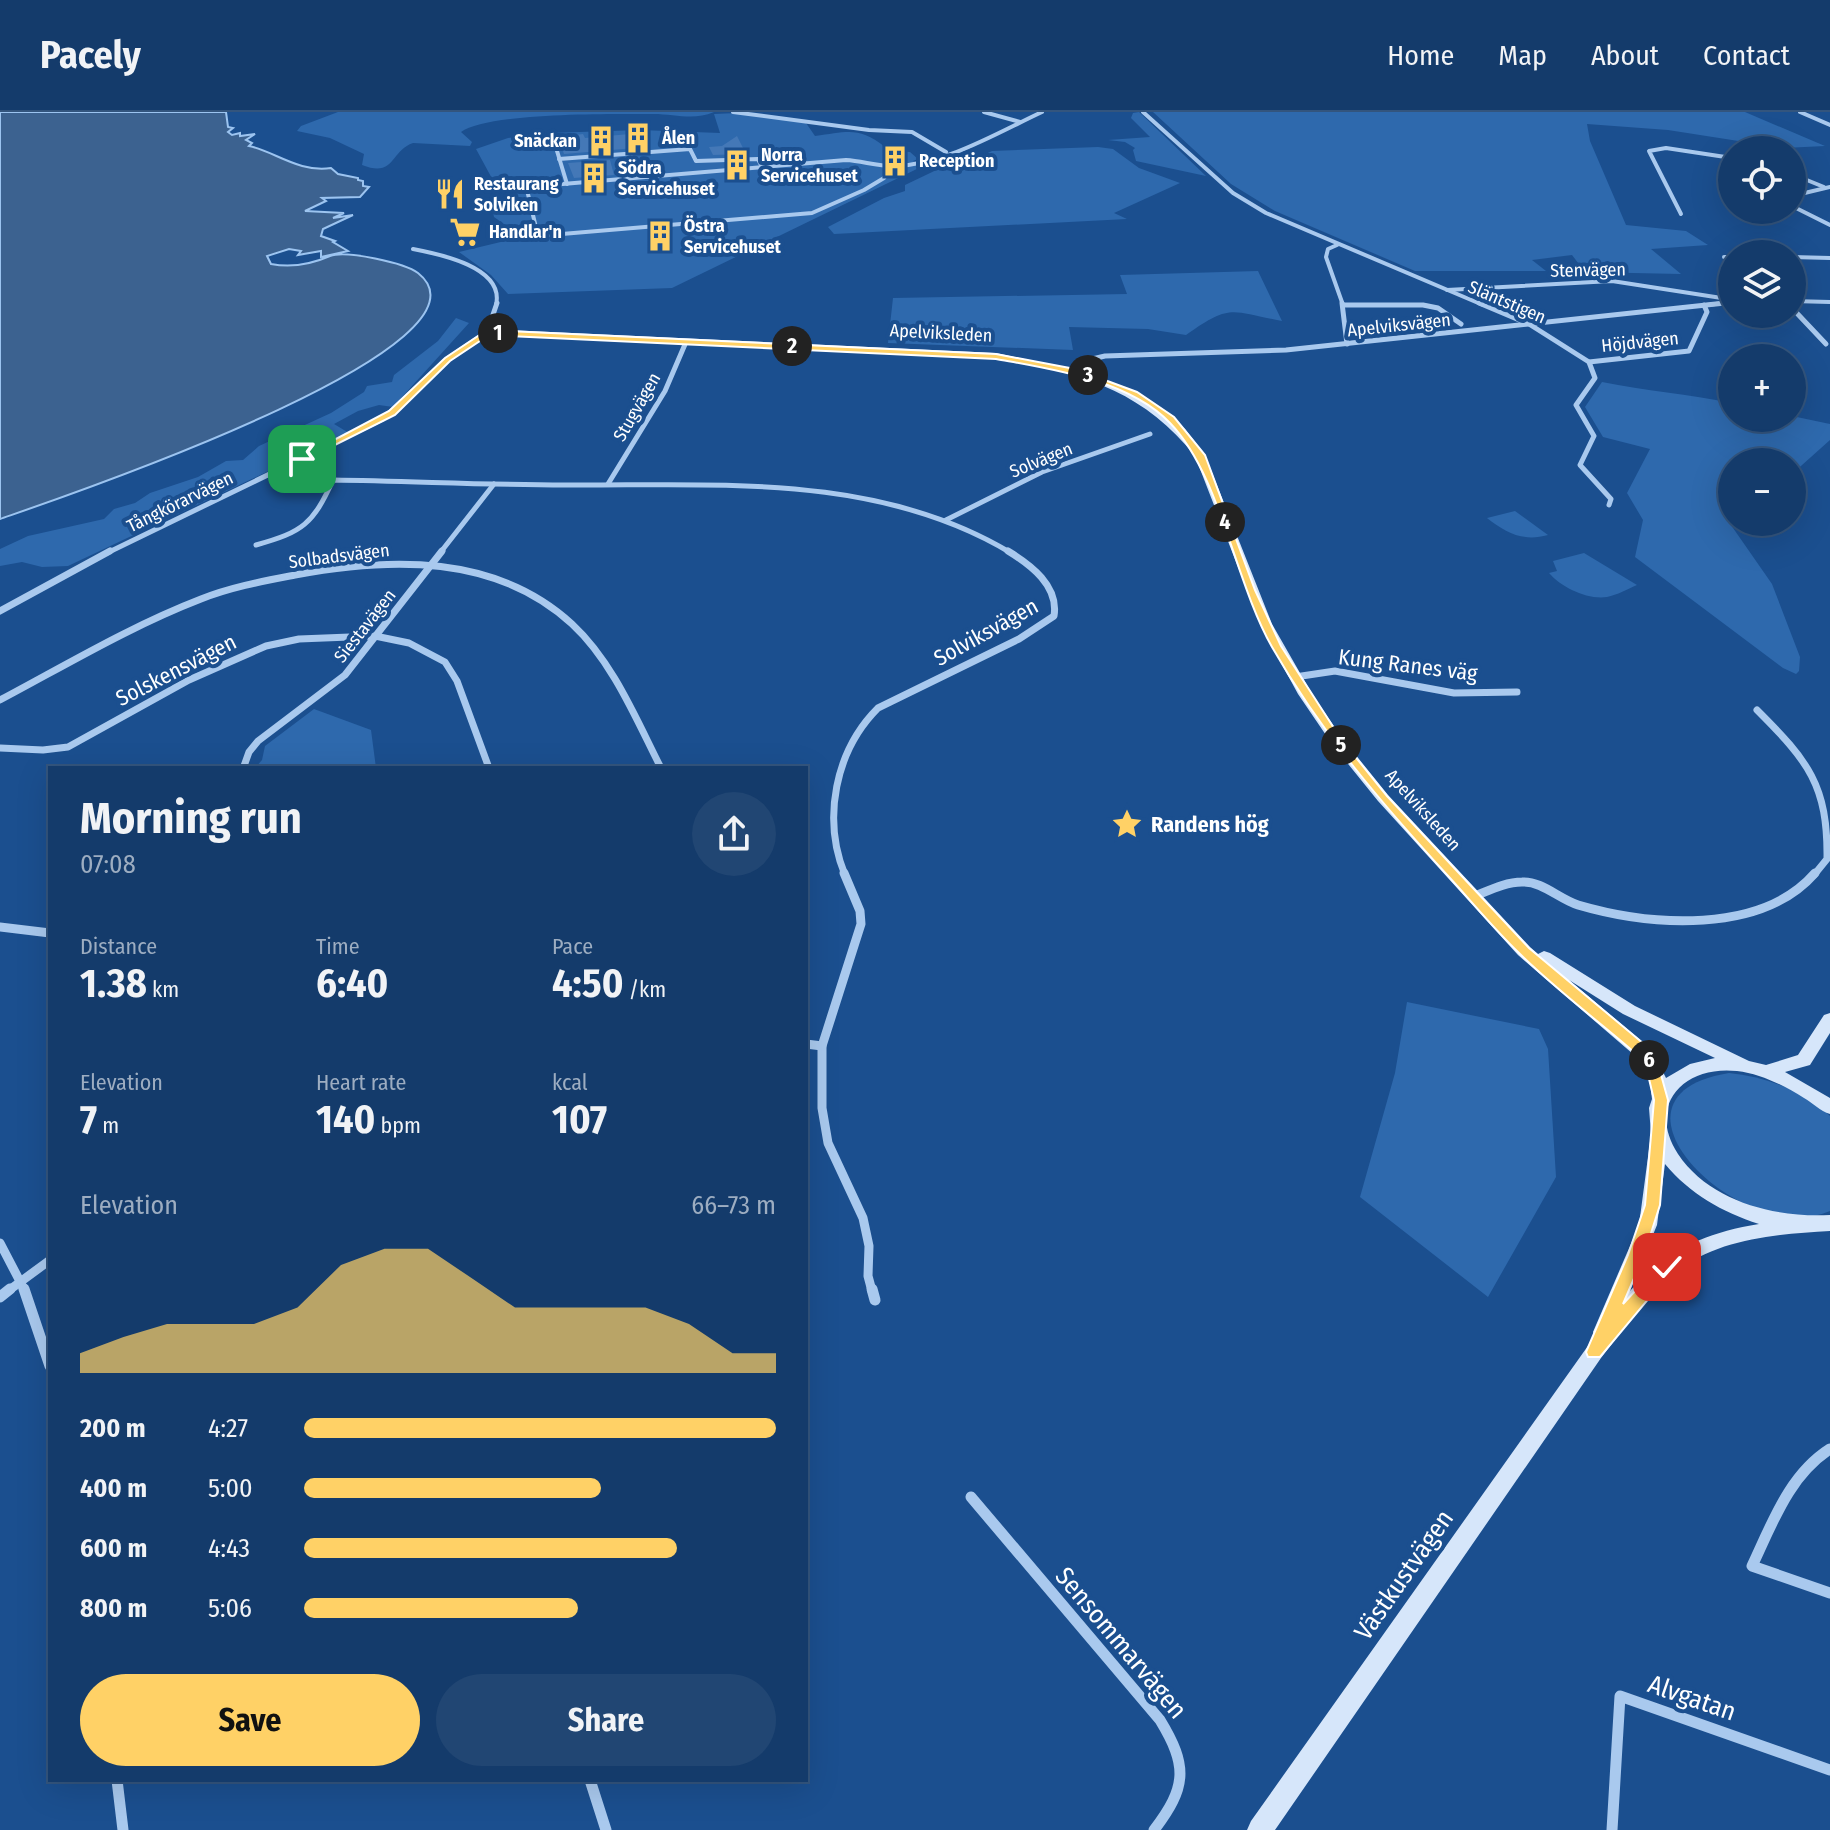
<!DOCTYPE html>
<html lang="en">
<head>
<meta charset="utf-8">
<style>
	body { margin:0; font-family:"Fira Sans Condensed",sans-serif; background:#214673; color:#f1f3f6; height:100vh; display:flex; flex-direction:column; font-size:30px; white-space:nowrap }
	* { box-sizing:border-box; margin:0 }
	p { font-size:26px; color:#9dadc1 }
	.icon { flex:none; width:44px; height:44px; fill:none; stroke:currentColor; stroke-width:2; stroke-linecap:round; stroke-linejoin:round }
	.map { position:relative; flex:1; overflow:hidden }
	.details { position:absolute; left:48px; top:654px; width:760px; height:1016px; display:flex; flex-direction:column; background:#143b6b; border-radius:0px; box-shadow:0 8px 32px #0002,0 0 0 2px #33557e }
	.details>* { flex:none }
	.controls { position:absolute; left:1718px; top:24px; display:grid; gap:16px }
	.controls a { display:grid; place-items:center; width:88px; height:88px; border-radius:50%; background:#143b6b; box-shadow:0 8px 32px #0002,0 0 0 2px #33557e; font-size:40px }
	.pin { position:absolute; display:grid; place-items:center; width:68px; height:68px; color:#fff; margin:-34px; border-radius:16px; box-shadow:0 4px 12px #0006 }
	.km { position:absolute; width:40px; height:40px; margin:-20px; border-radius:50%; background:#222; color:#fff; font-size:22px; line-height:40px; text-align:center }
	.round { display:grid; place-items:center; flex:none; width:84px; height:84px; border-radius:42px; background:#214673 }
	.head { display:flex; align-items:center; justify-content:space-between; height:136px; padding:0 32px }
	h1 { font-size:44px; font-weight:700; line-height:60px }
	.metrics { display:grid; grid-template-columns:repeat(3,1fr); gap:12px; height:136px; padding:8px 32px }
	.metrics div { display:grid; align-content:center }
	.metrics b { font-size:40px; font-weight:700 }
	.metrics small { font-size:22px; font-weight:400 }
	.metrics p { font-size:22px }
	.chart { height:224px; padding:16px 32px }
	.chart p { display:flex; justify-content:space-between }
	.chart svg { width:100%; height:144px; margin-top:8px; fill:#ffd166; opacity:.7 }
	.cta { display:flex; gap:16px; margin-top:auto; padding:16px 32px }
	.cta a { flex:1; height:92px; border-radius:48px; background:#ffd166; color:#111; font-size:32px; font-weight:700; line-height:92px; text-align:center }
	.cta a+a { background:#214673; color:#f1f3f6 }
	ul { padding:0 32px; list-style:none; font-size:26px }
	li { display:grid; grid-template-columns:128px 96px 1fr; align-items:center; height:60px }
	li i { height:20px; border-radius:10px; background:#ffd166 }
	header { display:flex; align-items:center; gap:48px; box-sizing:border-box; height:112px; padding:0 40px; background:#143b6b; border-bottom:2px solid #33557e }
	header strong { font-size:38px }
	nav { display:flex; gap:44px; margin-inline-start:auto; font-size:28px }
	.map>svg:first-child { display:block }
	.green { fill:#2e69ad }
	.water { fill:#3c6290; stroke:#9cc4f0; stroke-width:2 }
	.building { fill:#4478b7 }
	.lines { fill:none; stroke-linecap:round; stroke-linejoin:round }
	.street-far4 { stroke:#a9c9ee; stroke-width:4 }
	.street-far3 { stroke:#a9c9ee; stroke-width:5 }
	.street-far2 { stroke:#a9c9ee; stroke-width:7 }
	.street-far1 { stroke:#a9c9ee; stroke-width:9 }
	.street { stroke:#a9c9ee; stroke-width:11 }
	.secondary { fill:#d6e6fa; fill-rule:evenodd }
	.route { fill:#ffd166; stroke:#fff; stroke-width:2 }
	.labels { text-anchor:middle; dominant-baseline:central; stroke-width:8; stroke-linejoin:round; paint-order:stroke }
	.far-poi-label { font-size:18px; font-weight:bold; fill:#fff; stroke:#1b4f8f; text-anchor:start }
	.far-street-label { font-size:18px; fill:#fff; stroke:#1b4f8f }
	.street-label { font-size:22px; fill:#fff; stroke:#1b4f8f }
	.poi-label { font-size:22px; font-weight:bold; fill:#fff; stroke:#1b4f8f; text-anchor:start }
	.near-street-label { font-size:26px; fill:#fff; stroke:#1b4f8f }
</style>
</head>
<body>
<header>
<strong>Pacely</strong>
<nav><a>Home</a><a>Map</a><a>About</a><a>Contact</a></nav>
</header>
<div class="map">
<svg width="1830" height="1718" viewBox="0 0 1830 1718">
	<rect width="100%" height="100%" fill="#1b4f8f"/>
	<g class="green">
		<path d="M338 0H714C693 9 676 2 653 2 616 2 487 0 461 20L472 30 470 34 413 31C390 39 395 66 362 53L364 42 330 26 297 19 301 14Z"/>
		<path d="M1139 0 1206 64 1136 49 1133 38 1135 36 1125 30 1108 28 1150 25 1131 6 1133 1Z"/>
		<path d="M1153 0H1745L1825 34 1784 36 1668 18 1587 12 1590 29 1626 113 1686 119 1708 133 1651 137 1681 162 1585 160 1572 143 1532 148 1546 159H1415L1275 99 1231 72Z"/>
		<path d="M737 1 806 11 815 24C847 20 859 14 885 35L884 38 910 40 918 47 913 49 923 54 672 176 508 182 491 163 459 140 509 128 504 112 494 105 491 90 510 88 507 75 510 71 495 72 476 37 508 26 549 21 640 18 720 21 714 2Z"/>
		<path d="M1098 35 1113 37 1139 56 1180 71 1114 101 1127 107 834 122 828 115 884 86 905 79V73L951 51 975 47 992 39Z"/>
		<path d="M1258 159 1282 209C1230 199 1231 191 1186 223L1148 217 1069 215 1073 238 888 231 893 186 1127 182 1120 163Z"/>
		<path d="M456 206 469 211 393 295 379 293 358 299 334 312 349 321 68 454 42 455 22 450 0 454V437L28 424 104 407 114 397 135 391 150 381 198 365 226 349 243 348 259 334 331 301 364 280 367 274 392 270 394 263 438 229Z"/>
		<path d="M1602 270C1645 279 1689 282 1732 291V306L1792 304 1830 312V328L1792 362V350H1732V389L1724 403 1772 472 1800 545 1799 559 1796 562 1783 556 1635 445 1643 408 1627 381 1650 337 1603 325 1585 295Z"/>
		<path d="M1515 399 1548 423C1523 430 1506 421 1487 406Z"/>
		<path d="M1584 441 1637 473C1628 477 1617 483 1607 485 1587 488 1561 475 1549 461L1557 459 1553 449Z"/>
		<path d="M314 597 371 618 376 656H255L262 648 265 634Z"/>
		<path d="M1407 890 1539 917 1548 937 1556 1065 1488 1185 1360 1085 1395 961Z"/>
		<path d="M1729 961C1766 965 1803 978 1830 1004V1099C1743 1138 1584 984 1729 961Z"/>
	</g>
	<path class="water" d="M0 0H226L228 15 233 16 228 20 232 23 240 21V24L255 22 246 28 252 31 249 34C274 39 299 61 331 56L338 62 358 66V68L363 69V74L369 75 360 85 322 86 326 89 305 99 344 101 333 106 353 103 323 117 321 124 335 129 333 130 348 139 321 145V139L298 143 301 139 289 137 267 144 271 152C292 156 314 151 330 144 346 138 405 151 418 161 512 235 45 391 0 407Z"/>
	<g class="building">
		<path d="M641 21 647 35 564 42 560 30 559 25 583 22 585 26Z"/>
		<path d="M737 24 746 42 713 43 709 35 722 34Z"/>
		<path d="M610 48 614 63 574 66 568 51Z"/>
	</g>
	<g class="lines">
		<g class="street-far4">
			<path d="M733 0 869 18 912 20 946 40"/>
			<path d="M984 0 1020 10"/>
			<path d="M1143 0 1233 81 1266 101 1483 193"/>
			<path d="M1800 0 1830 13"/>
			<path d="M682 21 690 37"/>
			<path d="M554 29 567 72"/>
			<path d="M559 47 690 37 696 49 758 47 762 55"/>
			<path d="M893 54 884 66 864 78 812 101 538 124 527 78 539 74 846 48C863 49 879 55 896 54 946 52 997 21 1042 0"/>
			<path d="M1792 62 1824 75"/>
			<path d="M1792 84 1830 75"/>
			<path d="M1792 94 1830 113"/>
			<path d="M1681 102 1649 39 1666 36 1732 46"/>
			<path d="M1337 133 1328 137 1326 145 1343 193"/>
			<path d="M413 137C439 142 505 155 496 193"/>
			<path d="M1724 145H1732"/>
			<path d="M1792 145 1830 146"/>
			<path d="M1447 178 1612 169 1728 187"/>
			<path d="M1792 189 1830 190"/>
			<path d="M1349 193H1422"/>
			<path d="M1707 193 1732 190"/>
		</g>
		<g class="street-far3">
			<path d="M1342 191 1347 232"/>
			<path d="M1479 191 1529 212 1589 250 1595 266 1576 293 1594 324 1580 353 1611 387 1609 393"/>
			<path d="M1343 193H1423L1438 196 1461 212"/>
			<path d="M1792 196 1826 232"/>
			<path d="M1589 250 1689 239 1707 200 1704 193"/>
			<path d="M1072 258 1088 248 1105 244 1286 238 1725 191"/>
			<path d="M608 372 665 279 686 230"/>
			<path d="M946 408 1042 360 1150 322"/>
			<path d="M256 433C303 420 313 412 333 368 410 369 488 373 565 373 715 374 877 360 1011 441"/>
			<path d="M107 441 383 307 447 247 487 220 497 191"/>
			<path d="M440 441 494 372"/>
		</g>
		<g class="street-far2">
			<path d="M0 499 110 439"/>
			<path d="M1295 565 1335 559 1454 581 1517 580"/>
			<path d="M0 588C66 553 131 514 201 487 231 475 264 469 295 463 390 445 496 442 572 512 613 550 636 607 661 656"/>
			<path d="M1757 598C1808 649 1828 673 1827 747L1814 763"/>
			<path d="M0 636 43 638 68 635 189 568 266 534 299 527 375 524 409 531 445 550 457 569 489 656"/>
			<path d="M244 654 249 640 258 629 345 563 442 439"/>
			<path d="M845 763C822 707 835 639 878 596L1019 527 1054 504C1059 474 1031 453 1008 439"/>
		</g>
		<g class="street-far1">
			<path d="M844 761 860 799 861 812 822 934V996L828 1031 863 1106 869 1134 868 1164 872 1179"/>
			<path d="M1475 784C1490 778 1506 770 1522 770 1542 769 1559 787 1578 793 1650 814 1761 823 1815 761"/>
			<path d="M0 815 50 821"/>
			<path d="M806 932 822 934"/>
			<path d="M0 1131 25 1179"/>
			<path d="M8 1179 50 1148"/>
		</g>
		<g class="street">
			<path d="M24 1177 50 1254"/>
			<path d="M872 1177 875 1188"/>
			<path d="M0 1185 10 1177"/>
			<path d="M1830 1337C1789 1363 1772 1412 1752 1454L1830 1481"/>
			<path d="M971 1385 1160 1608C1188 1654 1187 1675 1154 1718"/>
			<path d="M117 1668 123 1718"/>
			<path d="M590 1668 606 1718"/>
			<path d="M1612 1718 1620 1584 1830 1658"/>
		</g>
		<path class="secondary" d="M487 217 996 241 1086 260 1139 282 1163 298 1185 317 1205 343 1272 512 1312 582 1342 626 1388 683 1530 835 1538 842 1544 839 1550 841 1635 894 1749 949 1766 953 1798 943 1824 903 1830 901V921L1810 953 1785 960 1830 986V1002C1820 999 1813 991 1804 986 1783 973 1761 962 1737 959 1684 953 1646 993 1678 1042 1710 1090 1776 1106 1830 1103V1119C1777 1122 1715 1127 1673 1162 1644 1186 1623 1218 1601 1246L1275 1718H1247L1251 1709 1595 1224 1593 1220 1639 1113 1651 1022 1649 996 1652 987 1649 962 1640 948 1518 843 1378 689 1332 632 1298 582 1260 512 1195 344C1142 277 1077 259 996 247L484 222V218ZM1569 868 1623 902 1715 946 1690 952 1666 966 1652 938ZM1665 1052C1690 1082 1722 1100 1759 1112 1704 1121 1667 1138 1630 1179L1657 1113Z"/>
	</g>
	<path class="route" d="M487 218 996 242 1075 257 1137 280 1174 305 1205 343 1255 478 1281 534 1341 627 1387 684 1529 836 1644 932 1657 948 1668 988 1660 1093 1644 1143 1623 1192 1662 1150H1672L1675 1155 1600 1245H1588L1586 1240 1628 1143 1645 1093 1654 988 1646 954 1634 940C1596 907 1554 876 1519 841 1494 817 1472 790 1449 765 1383 693 1321 621 1272 535 1234 468 1221 364 1170 311 1129 268 1051 257 996 247L489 223 450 249 395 303 305 348 298 347 389 299 445 246Z"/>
	<defs>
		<g id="building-bare" transform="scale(2.4)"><path d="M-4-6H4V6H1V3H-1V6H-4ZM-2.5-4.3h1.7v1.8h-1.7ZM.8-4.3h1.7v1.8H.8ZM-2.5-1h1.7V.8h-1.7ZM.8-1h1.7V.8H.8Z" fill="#ffd166" stroke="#1b4f8f" stroke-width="2.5" paint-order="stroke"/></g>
		<g id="restaurant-bare" transform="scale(2.4)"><path d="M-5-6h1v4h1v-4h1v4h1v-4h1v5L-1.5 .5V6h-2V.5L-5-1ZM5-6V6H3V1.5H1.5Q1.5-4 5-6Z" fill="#ffd166" stroke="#1b4f8f" stroke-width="2.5" paint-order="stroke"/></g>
		<g id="supermarket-bare" transform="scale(2.4)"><path d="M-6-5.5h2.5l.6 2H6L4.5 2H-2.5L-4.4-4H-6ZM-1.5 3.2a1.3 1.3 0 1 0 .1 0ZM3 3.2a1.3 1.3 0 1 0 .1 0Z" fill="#ffd166" stroke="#1b4f8f" stroke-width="2.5" paint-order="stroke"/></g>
		<g id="sight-bare" transform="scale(2.4)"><path d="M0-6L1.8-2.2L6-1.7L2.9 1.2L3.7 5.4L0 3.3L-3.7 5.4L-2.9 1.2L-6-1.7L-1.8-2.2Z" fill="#ffd166" stroke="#1b4f8f" stroke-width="2.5" paint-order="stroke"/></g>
	</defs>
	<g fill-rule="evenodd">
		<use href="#building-bare" x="638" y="26"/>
		<use href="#building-bare" x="601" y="29"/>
		<use href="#building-bare" x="895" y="49"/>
		<use href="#building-bare" x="737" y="53"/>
		<use href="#building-bare" x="594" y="66"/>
		<use href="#restaurant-bare" x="450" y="82"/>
		<use href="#supermarket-bare" x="465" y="120"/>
		<use href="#building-bare" x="660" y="124"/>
		<use href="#sight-bare" x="1127" y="712"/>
	</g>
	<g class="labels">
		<g class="far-poi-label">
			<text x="662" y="26">Ålen</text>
			<text x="577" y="29" text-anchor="end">Snäckan</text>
			<text x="761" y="43">Norra<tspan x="761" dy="21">Servicehuset</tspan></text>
			<text x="919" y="49">Reception</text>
			<text x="618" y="56">Södra<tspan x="618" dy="21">Servicehuset</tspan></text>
			<text x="474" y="72">Restaurang<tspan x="474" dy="21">Solviken</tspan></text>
			<text x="684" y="114">Östra<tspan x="684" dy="21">Servicehuset</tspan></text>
			<text x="489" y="120">Handlar'n</text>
		</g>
		<g class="far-street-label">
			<text transform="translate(1588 158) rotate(-1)">Stenvägen</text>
			<text transform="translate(1507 190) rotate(23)">Släntstigen</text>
			<text transform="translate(1399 213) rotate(-6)">Apelviksvägen</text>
			<text transform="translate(941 221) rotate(3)">Apelviksleden</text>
			<text transform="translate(1640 230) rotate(-6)">Höjdvägen</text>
			<text transform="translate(637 295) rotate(-60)">Stugvägen</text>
			<text transform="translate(1041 348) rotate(-22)">Solvägen</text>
			<text transform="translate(180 390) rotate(-26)">Tångkörarvägen</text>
			<text transform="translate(339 444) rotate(-7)">Solbadsvägen</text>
			<text transform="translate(365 514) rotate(-52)">Siestavägen</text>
			<text transform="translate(1423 698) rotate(48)">Apelviksleden</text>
		</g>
		<g class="street-label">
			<text transform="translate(986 520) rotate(-29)">Solviksvägen</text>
			<text transform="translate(1408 553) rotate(7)">Kung Ranes väg</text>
			<text transform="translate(176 558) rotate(-27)">Solskensvägen</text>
		</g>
		<g class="poi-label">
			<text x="1151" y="712">Randens hög</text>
		</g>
		<g class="near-street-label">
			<text transform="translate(1404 1463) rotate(-55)">Västkustvägen</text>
			<text transform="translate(1121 1531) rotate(50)">Sensommarvägen</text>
			<text transform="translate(1692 1586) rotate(19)">Alvgatan</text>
		</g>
	</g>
</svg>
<div class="controls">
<a><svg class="icon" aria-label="locate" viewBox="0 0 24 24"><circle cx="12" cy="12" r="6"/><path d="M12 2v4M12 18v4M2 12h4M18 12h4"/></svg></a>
<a><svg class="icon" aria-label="layers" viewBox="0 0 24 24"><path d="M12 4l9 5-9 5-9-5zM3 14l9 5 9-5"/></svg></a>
<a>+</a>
<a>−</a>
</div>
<div class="pin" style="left:302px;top:347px;background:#1e9e55"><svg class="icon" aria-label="arrive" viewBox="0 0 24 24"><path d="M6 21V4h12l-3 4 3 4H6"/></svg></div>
<div class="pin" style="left:1667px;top:1155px;background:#d93025"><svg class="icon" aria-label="check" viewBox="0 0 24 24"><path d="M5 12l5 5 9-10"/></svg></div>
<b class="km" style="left:498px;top:221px">1</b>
<b class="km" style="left:792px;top:234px">2</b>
<b class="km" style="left:1088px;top:263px">3</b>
<b class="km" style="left:1225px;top:410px">4</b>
<b class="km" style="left:1341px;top:633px">5</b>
<b class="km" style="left:1649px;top:948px">6</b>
<section class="details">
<div class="head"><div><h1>Morning run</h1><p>07:08</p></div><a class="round"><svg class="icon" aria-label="share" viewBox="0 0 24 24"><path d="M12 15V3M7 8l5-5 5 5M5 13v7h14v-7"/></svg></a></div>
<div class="metrics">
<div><p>Distance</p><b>1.38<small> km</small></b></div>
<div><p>Time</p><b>6:40</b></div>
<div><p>Pace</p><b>4:50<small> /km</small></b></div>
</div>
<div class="metrics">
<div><p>Elevation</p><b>7<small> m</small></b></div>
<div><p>Heart rate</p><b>140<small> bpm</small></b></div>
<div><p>kcal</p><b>107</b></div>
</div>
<div class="chart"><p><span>Elevation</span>66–73 m</p>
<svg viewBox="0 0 160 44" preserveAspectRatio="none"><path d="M0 44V38L10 33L20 29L30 29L40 29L50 24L60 11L70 6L80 6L90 15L100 24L110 24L120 24L130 24L140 29L150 38L160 38V44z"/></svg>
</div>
<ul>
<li><b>200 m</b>4:27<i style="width:100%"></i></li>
<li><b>400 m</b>5:00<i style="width:63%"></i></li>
<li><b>600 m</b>4:43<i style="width:79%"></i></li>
<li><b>800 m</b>5:06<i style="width:58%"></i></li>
</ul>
<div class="cta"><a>Save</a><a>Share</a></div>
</section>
</div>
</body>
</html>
